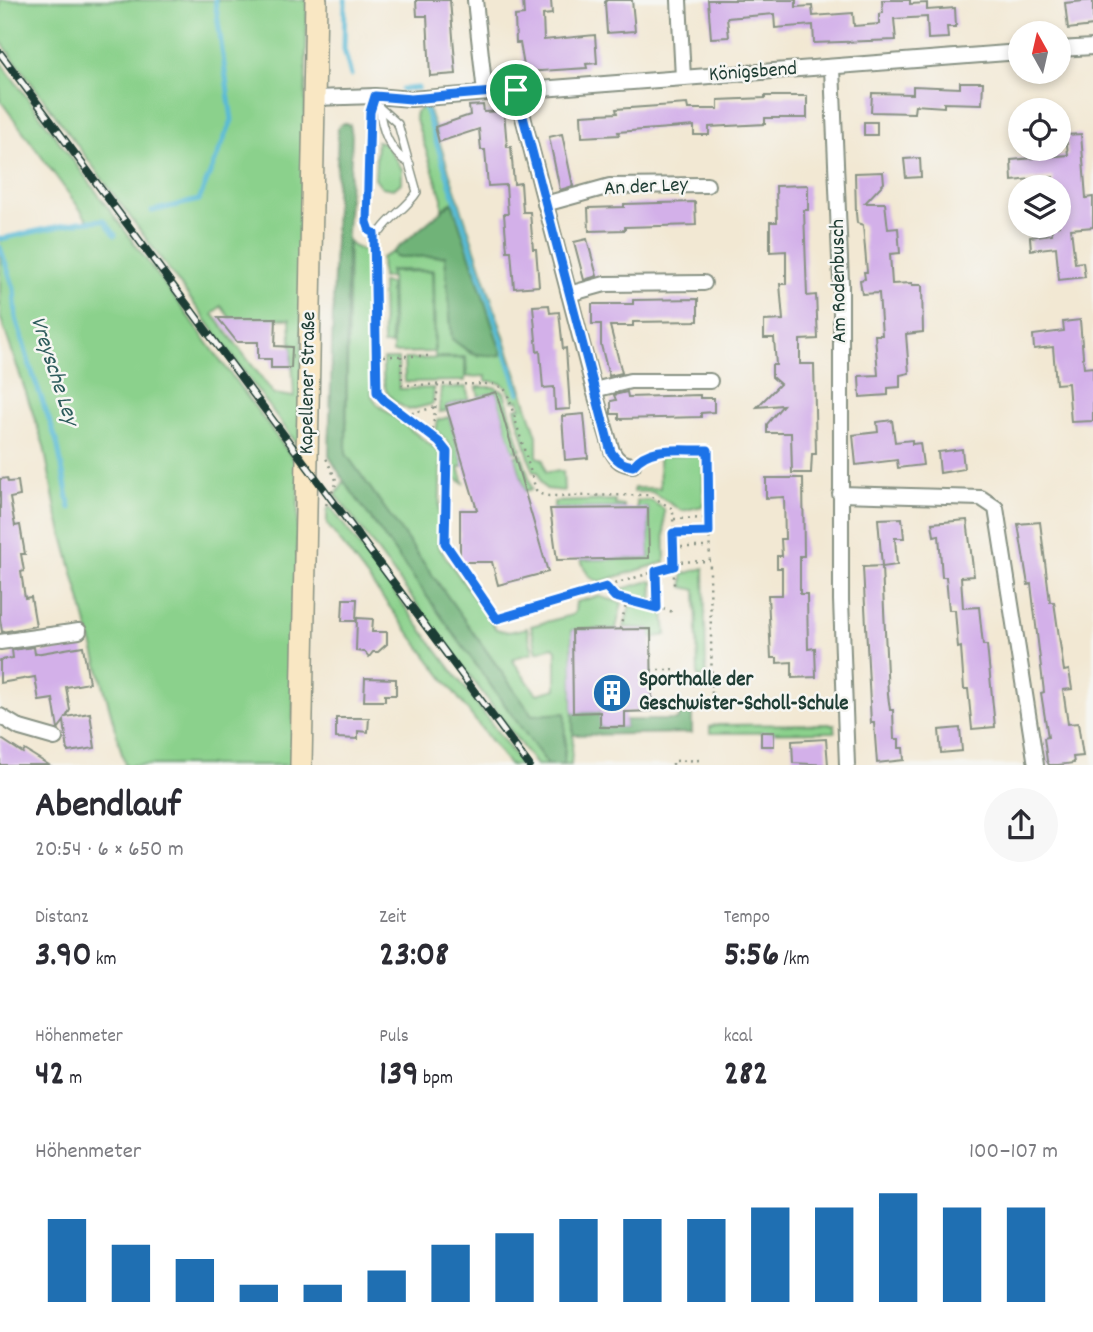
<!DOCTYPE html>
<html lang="de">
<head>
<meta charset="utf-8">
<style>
	body { margin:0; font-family:Dekko,sans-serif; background:#f7f7f7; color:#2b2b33; height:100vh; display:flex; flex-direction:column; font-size:26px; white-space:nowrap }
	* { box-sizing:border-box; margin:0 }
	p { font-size:23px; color:#7c7c81 }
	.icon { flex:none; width:38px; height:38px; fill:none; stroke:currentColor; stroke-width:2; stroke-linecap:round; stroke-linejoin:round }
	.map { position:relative; height:765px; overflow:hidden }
	.details { display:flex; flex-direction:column; background:#fff; flex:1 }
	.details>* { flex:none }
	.needle { width:46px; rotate:352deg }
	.tools { position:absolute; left:1008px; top:21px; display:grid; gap:14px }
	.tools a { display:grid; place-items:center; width:63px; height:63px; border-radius:50%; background:#fff; box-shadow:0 4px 10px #0003; font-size:35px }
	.pin { position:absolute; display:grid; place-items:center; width:60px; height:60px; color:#fff; margin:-30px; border:4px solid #fff; border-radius:50%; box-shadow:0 2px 7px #0007 }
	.round { display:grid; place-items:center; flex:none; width:74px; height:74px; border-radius:37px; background:#f7f7f7 }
	.overview { display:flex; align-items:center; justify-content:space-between; height:119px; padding:0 35px }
	h1 { font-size:38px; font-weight:700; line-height:52px }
	.stats { display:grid; grid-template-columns:repeat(3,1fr); gap:10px; height:119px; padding:7px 35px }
	.stats div { display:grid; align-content:center }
	.stats b { font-size:35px; font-weight:700 }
	.stats small { font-size:19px; font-weight:400 }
	.stats p { font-size:19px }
	.chart { height:196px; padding:14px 35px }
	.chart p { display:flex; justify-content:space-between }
	.chart svg { width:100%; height:126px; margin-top:7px; stroke:#1f6fb2; stroke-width:6 }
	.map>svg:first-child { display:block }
	.green { fill:#8bd18c; stroke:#558760; stroke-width:2; fill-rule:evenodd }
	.forest { fill:#70b378; stroke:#487856; stroke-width:2 }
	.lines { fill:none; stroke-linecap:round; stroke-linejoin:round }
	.stream { stroke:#58bad6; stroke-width:5 }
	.building { fill:#d3b0e9 }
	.lane-casing { stroke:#889284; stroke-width:10 }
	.street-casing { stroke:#889284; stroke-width:18 }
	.secondary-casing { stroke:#889284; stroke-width:24 }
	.path { stroke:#889284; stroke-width:2.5; stroke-dasharray:2 5; stroke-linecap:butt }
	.lane { stroke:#fff; stroke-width:7 }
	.street { stroke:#fff; stroke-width:14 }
	.secondary { stroke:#f9e7c3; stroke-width:21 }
	.rail-casing { stroke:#1f3d34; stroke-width:8 }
	.rail { stroke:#f6f6f2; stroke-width:5; stroke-dasharray:16; stroke-linecap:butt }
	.route-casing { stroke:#fff; stroke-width:14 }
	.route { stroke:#1a73e8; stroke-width:9 }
	.labels { text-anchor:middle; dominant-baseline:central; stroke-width:5; stroke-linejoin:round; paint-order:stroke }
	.street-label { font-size:21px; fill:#1f3d34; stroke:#f6f6f2 }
	.poi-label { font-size:21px; font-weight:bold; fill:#1f3d34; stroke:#f6f6f2; text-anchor:start }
	.water-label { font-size:23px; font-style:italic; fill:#2d5c5c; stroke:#f6f6f2 }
</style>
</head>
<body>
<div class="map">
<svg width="1093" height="765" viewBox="0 0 1093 765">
	<rect width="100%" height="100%" fill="#f6f6f2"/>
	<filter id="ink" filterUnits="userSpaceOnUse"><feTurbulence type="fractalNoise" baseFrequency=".0143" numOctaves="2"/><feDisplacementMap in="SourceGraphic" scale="14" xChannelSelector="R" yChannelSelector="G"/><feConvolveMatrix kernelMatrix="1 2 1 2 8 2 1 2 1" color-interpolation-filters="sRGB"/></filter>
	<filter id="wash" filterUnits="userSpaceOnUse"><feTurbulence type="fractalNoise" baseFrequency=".00686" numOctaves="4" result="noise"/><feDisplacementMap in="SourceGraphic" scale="28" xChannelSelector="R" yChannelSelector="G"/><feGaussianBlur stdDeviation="1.57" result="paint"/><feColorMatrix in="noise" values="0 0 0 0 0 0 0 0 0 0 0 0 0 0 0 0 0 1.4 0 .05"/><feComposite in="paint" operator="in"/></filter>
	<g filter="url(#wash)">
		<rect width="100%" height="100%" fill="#f2e8d3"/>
		<g class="green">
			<path d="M0 0H307L300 448 0 40ZM221 306 230 318 290 319 294 397 274 394 213 314Z"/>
			<path d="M0 61 299 467 292 765H125L56 510 44 446 0 316V238L88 220 0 100Z"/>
			<path d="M421 108H428L537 436V457L543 459 546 472 563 471 564 491 546 489 541 483 538 472H533L515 409 521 407 519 400 513 401C508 385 502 381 486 381V376L467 377 466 357H435L434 270H390V277L382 278 381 258 393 252 396 257 445 256 452 339 470 353 478 356 452 202 442 210V198L415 117 416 112Z"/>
			<path d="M377 141 385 143 402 169V182L394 189 382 187 375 178Z"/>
			<path d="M349 241 353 246 368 253 372 397 377 404 440 452 441 462 438 546 496 629 509 632 527 628 533 653 514 658 513 661 536 693 538 694 556 689V650L553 647 537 652 531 626 572 615 575 612 576 602 598 596 622 603 616 629 572 630 573 735 571 765H564L566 735 532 715 346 454Z"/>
			<path d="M432 271 434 352 393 353 391 272Z"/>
			<path d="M382 283H390L391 345H383Z"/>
			<path d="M465 358V381L405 382 404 359Z"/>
			<path d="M383 359H398L399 389 434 388 433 404 409 410C382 397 383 386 383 359Z"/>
			<path d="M466 387 469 399 446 406 447 411 439 412 441 388Z"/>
			<path d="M477 387H494L504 392 521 450 513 452 496 392 479 397Z"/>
			<path d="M449 417 464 466 459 467 464 483 454 478C454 452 457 448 436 431L438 420Z"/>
			<path d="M522 454 532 489 525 491 515 456Z"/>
			<path d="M696 455 703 459V506L682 511 652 492H634V488H660L659 456Z"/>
			<path d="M344 481 548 765H536L336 495Z"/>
			<path d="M615 500V505H624V508L554 509V502Z"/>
			<path d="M650 500 664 509 665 562 602 581C588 581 586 571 581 560L649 558 648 508H637V501Z"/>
			<path d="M330 506 522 765H509L327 524V511Z"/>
			<path d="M704 568 706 674 700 678 698 676 696 590 683 587V574Z"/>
			<path d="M650 581 653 582 652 603 617 594 618 590Z"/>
			<path d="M630 605 664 612 666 635 651 638 650 629 624 627Z"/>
			<path d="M835 724V732L710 733V727L715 725Z"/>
		</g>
		<g class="forest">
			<path d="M344 123 350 125 352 136 347 234 346 454 532 715 565 713 564 765H548L344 481 329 456 338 127Z"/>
			<path d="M452 202 502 355C477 356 472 355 452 339L445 256 396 257 393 252Z"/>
			<path d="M600 712 601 727H625V720H677L680 714H692V733L573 735V713Z"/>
		</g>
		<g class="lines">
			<g class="stream">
				<path d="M345 0 344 49 351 75"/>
				<path d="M402 89 418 88"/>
				<path d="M425 108 519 393"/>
				<path d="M152 211 199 200 232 120 215 0"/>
				<path d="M0 239 79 222 104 220 115 235"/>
				<path d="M0 247 14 288 16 318 30 366 57 442 70 508"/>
			</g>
		</g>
		<g id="blocks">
			<g class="building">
				<path d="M416 0H450L456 74 430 76 427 16H417Z"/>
				<path d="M523 0H551L552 14 543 15 544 40 595 35 597 63 586 64 587 68 525 72 520 43H516L515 16 524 15Z"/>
				<path d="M607 0H632L635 31 607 33 605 2Z"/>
				<path d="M708 0H796V7L812 6 813 16 853 13 854 26 879 24V14L883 13 882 0H910V4L927 3V10L955 8 956 27H947L948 38 928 39 927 17 894 19 896 40 814 43 813 25 775 28 774 14 727 18 729 37 711 38Z"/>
				<path d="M1093 0V26L1068 29 1065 3Z"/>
				<path d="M960 82H983L982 104 944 103V107L915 105 914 113 871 112 872 93 913 94V86L960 88Z"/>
				<path d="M765 96H807V118H765V124L709 127V135H694V126L618 132 619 135 582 137 581 115 617 113 616 109 687 104 688 109H718V100L765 98Z"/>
				<path d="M483 105 484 112 504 111 507 147H511L514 184 521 183 523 212H530L533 249H536L539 286 514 288 511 251H507L504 214H508L506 185 488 186 485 150H481L479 129 439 142 435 127 470 115 469 106Z"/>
				<rect x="864" y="122" width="13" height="13"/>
				<path d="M562 134 573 186 560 190 549 137Z"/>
				<path d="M1081 134 1086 198 1093 197V227L1071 229 1075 263 1083 262 1085 277 1059 280 1056 247 1031 250 1030 237 1052 234 1051 227 1059 226V187H1053V177L1012 181 1011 160 1068 155 1066 135Z"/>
				<path d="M920 158 921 177 906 178 904 159Z"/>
				<path d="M883 172 884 183 865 203H885L888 229 898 228 900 253 890 254 892 284 912 283V285H922L923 332 906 334 909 373 900 375V387L888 388V395L860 397 859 376 878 375 875 335H882L879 293 862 294 860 280 865 279 864 272H867L863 225 857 223 856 213 855 173Z"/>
				<path d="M808 185V210H804L807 296 816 295 818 339 800 340V364H814L816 454H812L811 473H792L791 433H767V424L783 405 757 407 780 384 772 377V365H776L774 338H764V321L783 320 780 284H786V251L770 252V222H777L776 186Z"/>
				<path d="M695 202 696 225 625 227V230L589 231 588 208 624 207V204Z"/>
				<path d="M587 239 597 276 584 280 574 242Z"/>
				<path d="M698 299V321L633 322V326H610L622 373 609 376 601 345V324H592V304H633V300Z"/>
				<path d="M549 305 550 313 559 312 563 349 566 348 570 409 555 410 554 387 543 388 540 351 537 352 533 306Z"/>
				<path d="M218 318H276L275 346 292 347 291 368H271V359H258V342H237Z"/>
				<path d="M1080 320 1084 368 1093 367V421L1071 422 1068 383 1056 384 1053 347 1034 349 1033 335 1064 331 1063 322Z"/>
				<path d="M496 392 548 572 498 585 492 562H460V510H477L446 406Z"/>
				<path d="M627 392 628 397 700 395V398H714V412L701 413V417L619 419V414H611V401L616 400 614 395Z"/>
				<path d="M584 414 588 458 565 460 562 416Z"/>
				<path d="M892 420 895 442 912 440V444L920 443 923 465 898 468 897 460 856 465 853 435 878 432 877 422Z"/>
				<path d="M962 449 964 469 940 473 938 452Z"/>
				<path d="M7 478 8 482 18 481 20 496 10 498 15 526 20 525 25 554H21L24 571 21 572 25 598 31 597 36 626 2 632 0 619V479Z"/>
				<path d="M766 478H803L804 556H800V594H807L808 649 815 648 816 677 792 678V662L777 663V658H771L768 595H782V568H777V556H782L781 539H785L784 497 766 498Z"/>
				<path d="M648 508 649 558 557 560 550 509Z"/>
				<path d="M902 518 904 538H895L897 565 882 567 888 695 890 710H893L894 739H899V748H903L904 760 877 763 874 723H871L863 567 882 566 878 519Z"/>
				<path d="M967 520 974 576 961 577 963 608 979 607 983 645H987L995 727 972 729 968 689H964L961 647 958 648 955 610H949L946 577H942L939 535 934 536 932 523Z"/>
				<path d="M1040 522 1050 602H1054L1064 671 1069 670 1072 689 1063 690 1068 724 1078 723 1083 756 1073 757 1074 763 1058 765H1049L1047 761 1044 738 1048 737 1041 693 1044 692 1031 584 1028 585 1018 524Z"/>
				<path d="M343 599H357L356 621H342Z"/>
				<path d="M357 618 373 619 372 632H387V644L378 652H373L369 657 365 652 356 651Z"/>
				<path d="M651 629 652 711 625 712V727H600V712L573 713 572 630Z"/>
				<path d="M83 646 89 683 66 687 70 710 66 717 90 713 95 748 68 752 64 721 58 729 53 699 39 701 35 677 0 683V660L13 658 12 650 34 647 35 654Z"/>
				<path d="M365 678 396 679V695H385V701H364Z"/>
				<path d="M336 718H369L368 732 358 731V739L336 738Z"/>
				<path d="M960 728 962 751 941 753 939 730Z"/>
				<rect x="761" y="732" width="13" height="14"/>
				<path d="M0 738 23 753 25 750 49 765H0Z"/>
				<path d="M826 739 828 765 793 763 792 741Z"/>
			</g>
		</g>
	</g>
	<g filter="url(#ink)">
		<use href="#blocks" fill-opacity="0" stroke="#889284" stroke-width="2"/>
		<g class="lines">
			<g class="lane-casing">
				<g id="lane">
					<path d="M375 97 370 112 367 222 370 231 374 233 381 231C391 216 408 207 417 192L398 124 379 107"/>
					<path d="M379 107C382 130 389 152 410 164"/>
				</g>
			</g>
			<g class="street-casing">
				<g id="street">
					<path d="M475 0 485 93"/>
					<path d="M679 0 683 78"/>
					<path d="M1059 49 1093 47"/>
					<path d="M832 68 841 283V600L847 765"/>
					<path d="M516 90 594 390 612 451C617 461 622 464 633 465"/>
					<path d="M315 98 375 96 411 99 1020 52"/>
					<path d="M545 204 610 186 707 185"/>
					<path d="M569 294 605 284 704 283"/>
					<path d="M594 390 630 381H710"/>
					<path d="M840 494 981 498 996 508 1036 765"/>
					<path d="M0 642 79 631"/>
					<path d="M0 716 20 728 55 738"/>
				</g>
			</g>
			<g class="secondary-casing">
				<path id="secondary" d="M301 765 316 0"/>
			</g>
			<g class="path">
				<path d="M374 244 378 392 384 400 439 442 447 451 445 543 497 619 674 566"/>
				<path d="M377 356H433"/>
				<path d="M401 356 402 385 493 384 504 388 508 395 536 490 540 494 549 496 649 495 673 509 674 585"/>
				<path d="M405 415 436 407"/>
				<path d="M432 436 438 385"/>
				<path d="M642 455 656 451 708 450 712 697"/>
				<path d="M326 505 337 482 326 458"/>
				<path d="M674 519 709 518"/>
				<path d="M674 533 709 532"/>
				<path d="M674 547H709"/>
				<path d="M674 562 710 561"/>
				<path d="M656 572 657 608"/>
				<path d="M606 587 615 597 674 612"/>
				<path d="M620 629 627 600"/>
				<path d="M651 670H676"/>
				<path d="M673 765V761L701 760"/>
			</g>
			<use href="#lane" class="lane"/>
			<use href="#street" class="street"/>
			<use href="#secondary" class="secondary"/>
			<g class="rail-casing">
				<path id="rail" d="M0 53 529 765"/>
			</g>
			<use href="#rail" class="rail"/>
		</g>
	</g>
	<g class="lines" filter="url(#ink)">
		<g class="route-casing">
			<path id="route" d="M516 90 611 452C617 461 622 464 633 466 650 444 682 451 708 450L709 532 673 533 674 566 656 571 657 608 615 597 606 587 497 619 445 543 447 452 439 442 384 400 377 392 374 233 370 231 367 222 370 112 375 96 411 99Z"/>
		</g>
		<use href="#route" class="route"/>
	</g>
	<defs>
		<g id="building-disc" transform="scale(2.0125)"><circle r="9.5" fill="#1f6fb2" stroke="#f6f6f2"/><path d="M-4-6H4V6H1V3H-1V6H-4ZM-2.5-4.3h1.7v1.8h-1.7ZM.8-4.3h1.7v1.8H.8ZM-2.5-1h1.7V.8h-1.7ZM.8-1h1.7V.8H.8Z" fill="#fff"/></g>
	</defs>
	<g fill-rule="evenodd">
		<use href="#building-disc" x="612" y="693"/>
	</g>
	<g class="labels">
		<g class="street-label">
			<text transform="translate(753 73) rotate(-4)">Königsbend</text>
			<text transform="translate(646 188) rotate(-3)">An der Ley</text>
			<text transform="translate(840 281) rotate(-91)">Am Rodenbusch</text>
			<text transform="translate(309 383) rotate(-89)">Kapellener Straße</text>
		</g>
		<g class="poi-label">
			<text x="639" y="681">Sporthalle der<tspan x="639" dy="24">Geschwister-Scholl-Schule</tspan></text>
		</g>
		<g class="water-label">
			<text transform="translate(53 371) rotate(72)">Vreysche Ley</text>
		</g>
	</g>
</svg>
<div class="tools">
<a><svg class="needle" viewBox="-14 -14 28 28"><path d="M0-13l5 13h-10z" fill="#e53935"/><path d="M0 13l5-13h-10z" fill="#7c7c81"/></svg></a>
<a><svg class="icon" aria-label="locate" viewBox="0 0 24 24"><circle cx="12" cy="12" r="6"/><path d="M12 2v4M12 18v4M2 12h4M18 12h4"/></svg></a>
<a><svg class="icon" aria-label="layers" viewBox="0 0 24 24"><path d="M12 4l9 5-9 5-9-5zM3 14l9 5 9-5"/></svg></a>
</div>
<div class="pin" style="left:516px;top:90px;background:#1e9e55"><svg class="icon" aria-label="arrive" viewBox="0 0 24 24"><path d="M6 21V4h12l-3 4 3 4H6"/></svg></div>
</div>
<section class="details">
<div class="overview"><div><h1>Abendlauf</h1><p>20:54 · 6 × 650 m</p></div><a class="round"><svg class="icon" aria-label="share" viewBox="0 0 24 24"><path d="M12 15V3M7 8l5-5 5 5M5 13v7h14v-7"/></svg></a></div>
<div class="stats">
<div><p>Distanz</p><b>3.90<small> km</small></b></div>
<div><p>Zeit</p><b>23:08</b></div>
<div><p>Tempo</p><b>5:56<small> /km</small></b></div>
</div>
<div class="stats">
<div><p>Höhenmeter</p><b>42<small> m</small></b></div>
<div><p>Puls</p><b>139<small> bpm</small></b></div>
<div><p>kcal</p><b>282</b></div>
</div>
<div class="chart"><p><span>Höhenmeter</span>100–107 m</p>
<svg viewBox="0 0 160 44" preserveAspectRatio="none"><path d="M5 44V15M15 44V24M25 44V29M35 44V38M45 44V38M55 44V33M65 44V24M75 44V20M85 44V15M95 44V15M105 44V15M115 44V11M125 44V11M135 44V6M145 44V11M155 44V11"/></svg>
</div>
</section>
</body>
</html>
